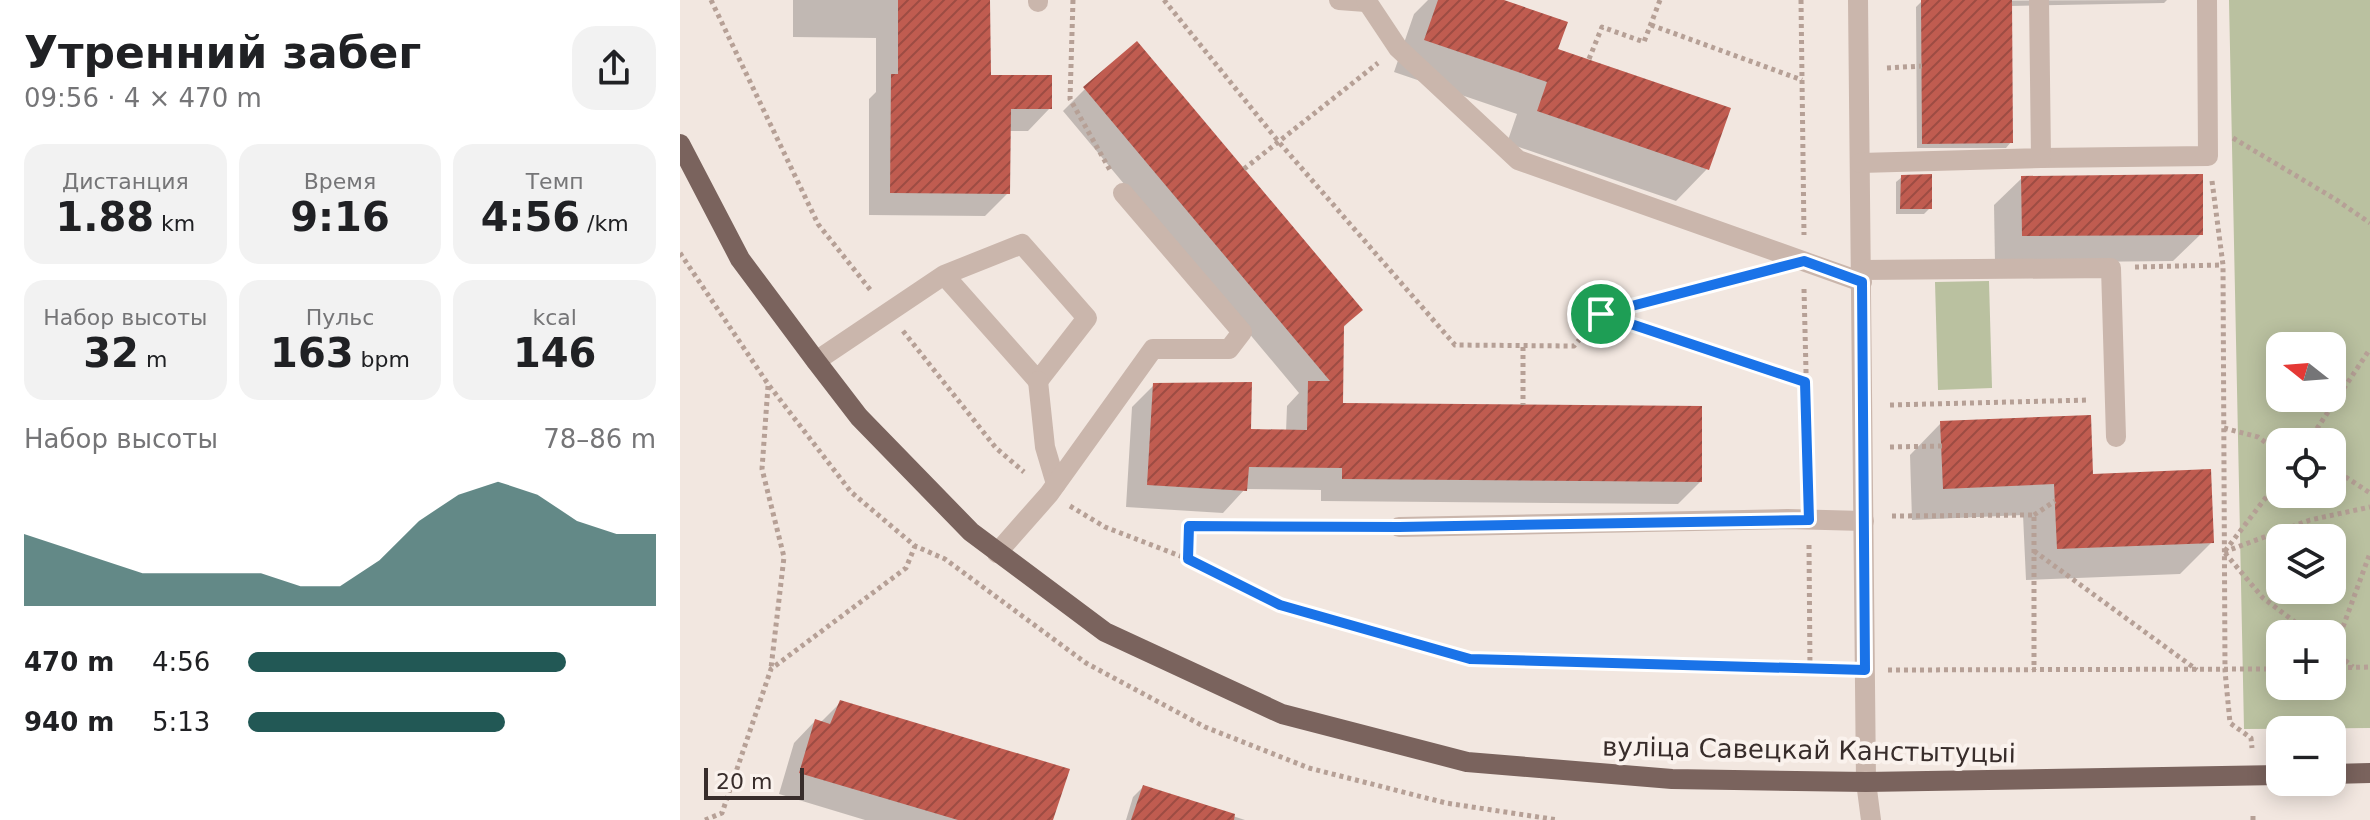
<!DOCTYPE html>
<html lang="ru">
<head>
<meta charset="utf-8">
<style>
	body { margin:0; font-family:"DejaVu Sans",sans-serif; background:#f2f2f2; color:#202124; height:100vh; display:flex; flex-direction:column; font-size:30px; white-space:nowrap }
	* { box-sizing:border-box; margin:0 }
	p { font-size:26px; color:#757577 }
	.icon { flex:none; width:44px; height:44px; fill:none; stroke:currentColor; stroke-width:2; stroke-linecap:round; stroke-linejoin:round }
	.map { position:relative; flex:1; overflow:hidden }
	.drawer { display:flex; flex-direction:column; background:#fff; width:680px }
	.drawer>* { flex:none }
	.needle { width:52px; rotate:287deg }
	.tools { position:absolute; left:1586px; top:332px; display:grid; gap:16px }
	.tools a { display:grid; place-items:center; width:80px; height:80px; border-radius:16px; background:#fff; box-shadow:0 4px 20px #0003; font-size:40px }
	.scale { position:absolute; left:24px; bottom:20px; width:100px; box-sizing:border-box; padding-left:8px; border:4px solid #382d2b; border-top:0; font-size:22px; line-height:28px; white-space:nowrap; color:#382d2b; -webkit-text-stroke:6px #faf2ed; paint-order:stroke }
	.pin { position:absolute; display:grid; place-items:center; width:68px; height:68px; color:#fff; margin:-34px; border:4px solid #fff; border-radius:50%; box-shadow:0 2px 8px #0007 }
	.round { display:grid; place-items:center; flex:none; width:84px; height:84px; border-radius:24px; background:#f2f2f2 }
	.headline { display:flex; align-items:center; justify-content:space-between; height:136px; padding:0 24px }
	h1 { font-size:44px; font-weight:800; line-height:60px }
	.figures { display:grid; grid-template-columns:repeat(3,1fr); gap:12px; height:136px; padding:8px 24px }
	.figures div { display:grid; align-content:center; border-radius:20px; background:#f2f2f2; text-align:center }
	.figures b { font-size:40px; font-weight:800 }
	.figures small { font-size:22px; font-weight:400 }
	.figures p { font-size:22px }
	.chart { height:224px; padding:16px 24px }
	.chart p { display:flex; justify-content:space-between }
	.chart svg { width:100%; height:144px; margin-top:8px; fill:#225855; opacity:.7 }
	ul { padding:0 24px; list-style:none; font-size:26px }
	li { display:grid; grid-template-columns:128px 96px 1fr; align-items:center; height:60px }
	li i { height:20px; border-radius:10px; background:#225855 }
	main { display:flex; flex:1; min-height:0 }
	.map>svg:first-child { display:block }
	.green { fill:#bac1a0; fill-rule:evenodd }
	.shadow { fill:#0003 }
	.building { fill:url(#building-hatch) }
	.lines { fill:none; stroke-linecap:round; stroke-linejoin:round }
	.path { stroke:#b6a096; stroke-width:5; stroke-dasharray:4 4; stroke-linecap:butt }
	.minor { stroke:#cab6ac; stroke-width:20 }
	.major { stroke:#7a635d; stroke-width:20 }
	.route-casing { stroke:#fff; stroke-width:16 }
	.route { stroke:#1a73e8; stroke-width:10 }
	.labels { text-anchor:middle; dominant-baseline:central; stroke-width:8; stroke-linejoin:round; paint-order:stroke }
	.street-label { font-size:26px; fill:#382d2b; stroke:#faf2ed }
</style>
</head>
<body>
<main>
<section class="drawer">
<div class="headline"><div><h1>Утренний забег</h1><p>09:56 · 4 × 470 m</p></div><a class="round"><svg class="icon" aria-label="share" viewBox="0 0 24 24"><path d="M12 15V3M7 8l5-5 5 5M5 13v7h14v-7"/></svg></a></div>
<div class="figures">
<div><p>Дистанция</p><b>1.88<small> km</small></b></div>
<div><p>Время</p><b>9:16</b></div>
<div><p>Темп</p><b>4:56<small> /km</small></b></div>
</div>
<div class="figures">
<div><p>Набор высоты</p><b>32<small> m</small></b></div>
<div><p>Пульс</p><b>163<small> bpm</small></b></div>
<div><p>kcal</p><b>146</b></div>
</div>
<div class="chart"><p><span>Набор высоты</span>78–86 m</p>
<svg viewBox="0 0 160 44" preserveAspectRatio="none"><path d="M0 44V22L10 26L20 30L30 34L40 34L50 34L60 34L70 38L80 38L90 30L100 18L110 10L120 6L130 10L140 18L150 22L160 22V44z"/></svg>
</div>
<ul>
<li><b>470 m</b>4:56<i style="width:78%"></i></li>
<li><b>940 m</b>5:13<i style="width:63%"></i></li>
</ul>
</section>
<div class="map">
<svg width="1690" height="820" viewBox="0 0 1690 820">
	<defs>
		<pattern id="building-hatch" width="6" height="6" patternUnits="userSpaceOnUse" patternTransform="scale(2)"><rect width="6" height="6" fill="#c05c50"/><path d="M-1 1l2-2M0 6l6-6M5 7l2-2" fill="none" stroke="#9d4c43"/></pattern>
	</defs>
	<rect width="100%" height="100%" fill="#f2e7e0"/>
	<g class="green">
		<path d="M1549 0H1690V728L1564 729ZM1600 346H1652V398H1600ZM1600 442H1652V494H1600ZM1600 538H1652V590H1600ZM1600 634H1652V686H1600Z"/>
		<path d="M1309 281 1312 388 1258 390 1255 282Z"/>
	</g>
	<g class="shadow">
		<path d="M113 0H308L309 77 370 108 348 131H328V193L305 216 189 215V99L196 92V38L113 37Z"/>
		<path d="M748 0H817L876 50 1027 169 996 201 827 143 837 114 714 72 734 14Z"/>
		<path d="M1487 0 1484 3 1330 6 1331 142 1326 148H1237L1236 7 1242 1Z"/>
		<path d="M405 89 680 310 662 329 661 405 1020 482 998 504 641 501V490L565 489 543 513 446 507 452 407 474 385 569 431 606 432 607 406 619 393 383 111Z"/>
		<path d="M1222 177 1250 208 1244 214H1216V182Z"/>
		<path d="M1342 178 1521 234 1493 261 1315 263 1314 205Z"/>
		<path d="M1261 423 1532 542 1500 574 1346 580 1343 515 1232 520 1230 455Z"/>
		<path d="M161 702 371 820H185L99 794 114 743 135 721 140 723Z"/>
		<path d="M463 787 565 820H446L453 797Z"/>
	</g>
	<g class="building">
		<path d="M218 0H310L311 75H372V109H331L330 194 210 193 211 74H218Z"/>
		<path d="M758 0H824L888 22 878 49 1051 108 1029 170 857 111 867 82 744 40Z"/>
		<path d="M1241 0H1332L1333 143 1242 144Z"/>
		<path d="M457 41 683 310 664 326 663 403 1022 406V482L662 479V468L569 467 567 491 467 485 473 383 572 382 571 429 627 430 628 381H650L403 87Z"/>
		<path d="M1252 174V209H1220L1221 175Z"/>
		<path d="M1523 174V235L1342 236 1341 176Z"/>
		<path d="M1411 415 1413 474 1531 469 1534 543 1377 549 1374 484 1263 489 1260 421Z"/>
		<path d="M160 700 390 769 373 820H278L119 773 135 719 150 724Z"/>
		<path d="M463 785 555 814 554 820H451Z"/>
	</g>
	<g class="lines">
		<g class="path">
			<path d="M31 0 138 224 192 292"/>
			<path d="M393 0 390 99 431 172"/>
			<path d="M484 0 598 141 775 345 894 346 921 314 1125 382"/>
			<path d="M1121 0 1124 235"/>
			<path d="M971 25 1122 80"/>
			<path d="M909 59 922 27 964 42 980 0"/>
			<path d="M1207 68 1242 66"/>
			<path d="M1553 138 1655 199 1690 223"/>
			<path d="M564 169 698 63"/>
			<path d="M1532 181 1543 265 1545 671 1550 723 1571 738 1572 748"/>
			<path d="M0 253 88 384 171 492 235 546 265 559 406 663 525 727 629 768 766 803 878 820"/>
			<path d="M1455 267 1543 265"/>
			<path d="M1124 289 1129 495"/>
			<path d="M924 314 1077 274"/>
			<path d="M223 331 316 448 344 472"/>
			<path d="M843 347V405"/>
			<path d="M88 386 82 469 104 557 91 668"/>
			<path d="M1210 405 1409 400"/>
			<path d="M1544 428 1578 437 1600 453"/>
			<path d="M1628 442 1690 349"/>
			<path d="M1210 447 1262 446"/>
			<path d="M1652 468 1690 493"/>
			<path d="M390 506 425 527 508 559 600 605 790 659 1158 670"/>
			<path d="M1354 515 1375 501"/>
			<path d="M1212 516 1354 515V670"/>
			<path d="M1129 545 1130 669"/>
			<path d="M1354 551 1517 670"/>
			<path d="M1545 551 1600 479"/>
			<path d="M1544 552 1630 520 1690 507"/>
			<path d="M1545 553 1583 598 1631 634"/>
			<path d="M508 559 509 526 695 527"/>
			<path d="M1653 650 1673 667"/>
			<path d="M1652 657 1690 553"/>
			<path d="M1652 668 1690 667"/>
			<path d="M1208 670 1600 669"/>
			<path d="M25 820 42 813 91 669 226 568 235 546"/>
			<path d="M1573 820V814"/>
		</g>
		<g class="minor">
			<path d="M358 0V2"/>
			<path d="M659 0 686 2"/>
			<path d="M686 0 718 48 838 160 1182 282"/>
			<path d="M1178 0 1186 782 1191 820"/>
			<path d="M1361 158 1528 156 1527 0"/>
			<path d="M1180 163 1361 158 1359 0"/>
			<path d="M1181 270 1431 268 1436 437"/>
			<path d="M136 361 264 275 358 381 407 318 342 244 264 275"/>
			<path d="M358 381 365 447 376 484"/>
			<path d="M719 527 1107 519 1184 521"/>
			<path d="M317 553 369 494 473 349H549L562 332 443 193"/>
		</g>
		<g class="major">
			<path d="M0 144 60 259 136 361 179 417 291 532 425 632 602 714 787 762 992 779 1186 782 1600 775"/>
			<path d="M1652 774 1690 773"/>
		</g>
	</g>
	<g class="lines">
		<g class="route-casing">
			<path id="route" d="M1124 261 1182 282 1185 670 790 659 600 605 508 559 509 526 719 527 1129 520 1125 382 921 314Z"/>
		</g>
		<use href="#route" class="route"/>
	</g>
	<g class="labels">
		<g class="street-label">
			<text transform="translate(1129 750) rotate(1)">вуліца Савецкай Канстытуцыі</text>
		</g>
	</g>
</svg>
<div class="tools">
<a><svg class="needle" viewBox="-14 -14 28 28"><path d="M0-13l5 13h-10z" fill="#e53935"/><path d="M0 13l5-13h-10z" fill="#757577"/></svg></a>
<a><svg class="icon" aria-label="locate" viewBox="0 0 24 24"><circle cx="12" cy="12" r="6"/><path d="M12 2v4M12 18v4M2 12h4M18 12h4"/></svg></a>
<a><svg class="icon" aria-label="layers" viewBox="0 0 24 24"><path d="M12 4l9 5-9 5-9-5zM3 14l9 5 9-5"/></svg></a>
<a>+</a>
<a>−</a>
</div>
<div class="scale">20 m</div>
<div class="pin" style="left:921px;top:314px;background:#1e9e55"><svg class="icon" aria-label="arrive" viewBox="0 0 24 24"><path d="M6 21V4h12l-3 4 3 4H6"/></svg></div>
</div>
</main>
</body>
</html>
